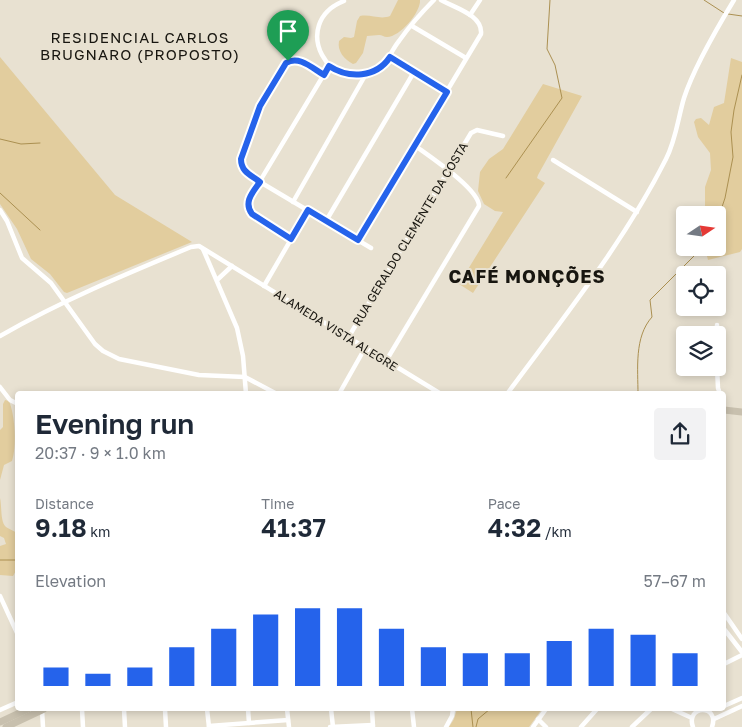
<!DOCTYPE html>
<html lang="en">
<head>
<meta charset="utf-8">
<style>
	body { margin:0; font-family:"Golos Text",sans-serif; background:#f2f2f3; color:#1f2937; height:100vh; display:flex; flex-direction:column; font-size:19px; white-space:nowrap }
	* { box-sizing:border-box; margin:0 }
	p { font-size:16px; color:#747a83 }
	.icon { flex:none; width:28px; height:28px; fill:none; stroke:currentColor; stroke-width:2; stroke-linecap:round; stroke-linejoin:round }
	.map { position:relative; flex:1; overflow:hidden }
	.panel { position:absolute; left:15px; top:391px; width:711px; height:320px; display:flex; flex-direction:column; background:#fff; border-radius:5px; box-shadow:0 2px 8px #0003 }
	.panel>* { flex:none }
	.needle { width:32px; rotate:77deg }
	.controls { position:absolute; left:676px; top:206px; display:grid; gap:10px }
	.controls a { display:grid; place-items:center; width:50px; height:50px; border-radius:5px; background:#fff; box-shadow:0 2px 8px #0003; font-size:25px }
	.pin { position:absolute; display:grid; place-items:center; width:42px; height:42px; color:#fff; margin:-51px -21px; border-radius:50% 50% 50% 0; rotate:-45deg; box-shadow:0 0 5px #0007 }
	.pin .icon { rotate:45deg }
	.round { display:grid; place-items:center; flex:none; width:52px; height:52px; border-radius:5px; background:#f2f2f3 }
	.summary { display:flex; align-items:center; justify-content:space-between; height:85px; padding:0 20px }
	h1 { font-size:28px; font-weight:600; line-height:38px }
	.stats { display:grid; grid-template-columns:repeat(3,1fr); gap:8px; height:85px; padding:5px 20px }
	.stats div { display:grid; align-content:center }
	.stats b { font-size:25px; font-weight:600 }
	.stats small { font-size:14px; font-weight:400 }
	.stats p { font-size:14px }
	.chart { height:140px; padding:10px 20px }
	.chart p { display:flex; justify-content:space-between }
	.chart svg { width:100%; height:90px; margin-top:5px; stroke:#2563eb; stroke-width:6 }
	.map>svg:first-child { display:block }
	.green { fill:#e2cd9e }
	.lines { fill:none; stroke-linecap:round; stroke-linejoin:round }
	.stream { stroke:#ab9051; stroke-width:1 }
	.minor { stroke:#fff; stroke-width:4.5 }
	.secondary { stroke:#c8c0ae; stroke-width:7 }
	.route-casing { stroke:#fff; stroke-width:10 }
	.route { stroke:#2563eb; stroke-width:6 }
	.labels { text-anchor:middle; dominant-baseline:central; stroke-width:4; stroke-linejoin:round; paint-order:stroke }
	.street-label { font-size:12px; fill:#181610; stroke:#e8e1d1 }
	.quarter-label { font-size:15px; letter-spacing:1px; fill:#181610; stroke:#e8e1d1 }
	.district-label { font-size:18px; font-weight:bold; letter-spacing:1px; fill:#181610; stroke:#e8e1d1 }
</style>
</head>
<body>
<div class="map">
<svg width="742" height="727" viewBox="0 0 742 727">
	<rect width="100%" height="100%" fill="#e8e1d1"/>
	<g class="green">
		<path d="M398 0H420C421 12 400 37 387 37 384 37 382 35 379 35 375 35 371 36 367 36L363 53 356 63 353 64C344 59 337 51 339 41L344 37 351 38 354 37 357 21 360 16C371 14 380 20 390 16Z"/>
		<path d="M0 57 115 195 192 242 67 293 64 292 50 274 31 259 17 229 0 204Z"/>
		<path d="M731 58 742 62V249L740 252 708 260 705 248H718V215H705V187L711 170 710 153 698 137 694 122 696 119 701 118 709 125 714 107 724 103Z"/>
		<path d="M543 84 582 96 538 175 537 178 545 183 473 293 459 284 503 212 495 211 484 204 478 191 480 172 489 159 503 149Z"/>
		<path d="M5 400 9 401C15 415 17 446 12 461L4 465 0 480V430L3 427V404Z"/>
		<path d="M0 498C2 506 0 522 6 527 9 529 14 531 17 533V569L13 576 0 575V546L6 544 4 538 0 536Z"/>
		<path d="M457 709H542L529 727H449L454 719Z"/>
	</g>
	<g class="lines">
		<g class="stream">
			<path d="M704 0 724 13"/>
			<path d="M728 14 742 16"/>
			<path d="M0 139 21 144 40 143"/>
			<path d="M506 178 562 98 555 65 547 49 550 0"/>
			<path d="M0 193 40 230"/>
			<path d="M718 219 725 198 733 157 731 132 734 110 742 75"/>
			<path d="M638 394C638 369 634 337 652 317L650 300 702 248"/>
			<path d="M0 560H18"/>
			<path d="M471 709 473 727"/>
			<path d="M476 727 478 719 490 709"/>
		</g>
		<g class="minor">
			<path d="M344 1C288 23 330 100 378 69 388 62 391 51 399 41 409 27 421 13 434 0"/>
			<path d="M470 15 480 0"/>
			<path d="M412 26 466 58"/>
			<path d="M390 57 447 92"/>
			<path d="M324 75C313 68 299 55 286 63L261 106 241 159C241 172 251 175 260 182L371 248"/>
			<path d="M553 160 637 212"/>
			<path d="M293 202 366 74"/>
			<path d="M0 210 7 221 22 258 51 283 95 344 103 351 119 359 199 375 245 377 277 394"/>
			<path d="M326 221 414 72"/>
			<path d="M291 239 252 213 248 209V201L329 66"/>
			<path d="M358 240 481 34C483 15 455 8 441 0"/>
			<path d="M203 249 237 328 243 356 246 394"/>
			<path d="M217 280 232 266"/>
			<path d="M264 286 308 210"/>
			<path d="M717 335V325"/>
			<path d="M0 336C61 301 126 274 191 247L199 246 441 394"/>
			<path d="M348 338 471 133 477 130 503 136"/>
			<path d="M386 361 479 206C479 189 429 156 414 145"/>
			<path d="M717 368 718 388 720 394"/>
			<path d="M0 387 10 400 18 404"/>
			<path d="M339 394 365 348"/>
			<path d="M507 394C563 318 623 244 666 159 676 140 678 118 684 98 694 67 717 28 734 0"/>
			<path d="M0 596 18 635"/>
			<path d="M724 613 742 639"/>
			<path d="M724 629 742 652"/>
			<path d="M724 664 742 655"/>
			<path d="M724 706 742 698"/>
			<path d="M82 709 83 727"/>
			<path d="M124 709 125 727"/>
			<path d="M165 709 166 727"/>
			<path d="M207 709 209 727"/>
			<path d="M248 709 249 723"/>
			<path d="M287 709 289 727"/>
			<path d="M331 709 333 727"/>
			<path d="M372 709 373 727"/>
			<path d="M412 709 414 727"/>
			<path d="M672 709 692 718"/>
			<path d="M0 710 18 702"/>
			<path d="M42 710 43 727"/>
			<path d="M538 719 546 727"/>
			<path d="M714 719 742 706"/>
			<path d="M209 726 288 720"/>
			<path d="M330 727 373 725"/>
			<path d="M446 727 452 716 453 709"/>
			<path d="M533 727 546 709"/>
			<path d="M581 727 597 709"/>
			<path d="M632 727 651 709"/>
			<path d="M693 727C685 705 720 704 712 727"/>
		</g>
		<g class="secondary">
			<path d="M724 410 742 412"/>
			<path d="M0 722 28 709"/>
			<path d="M6 727 44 709"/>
		</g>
	</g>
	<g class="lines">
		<g class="route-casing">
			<path id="route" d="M390 57 447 92 358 240 308 210 291 239 252 214C243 202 253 192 260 182 251 175 241 172 241 159L260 106 286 63C299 55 312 68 324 75L329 66C349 79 376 78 390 57Z"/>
		</g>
		<use href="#route" class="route"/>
	</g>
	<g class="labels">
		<g class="street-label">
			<text transform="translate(410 234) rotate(-59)">RUA GERALDO CLEMENTE DA COSTA</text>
			<text transform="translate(336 330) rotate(32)">ALAMEDA VISTA ALEGRE</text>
		</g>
		<g class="quarter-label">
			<text x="140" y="37">RESIDENCIAL CARLOS<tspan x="140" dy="17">BRUGNARO (PROPOSTO)</tspan></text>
		</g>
		<g class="district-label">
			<text x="527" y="276">CAFÉ MONÇÕES</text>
		</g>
	</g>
</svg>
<div class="controls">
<a><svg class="needle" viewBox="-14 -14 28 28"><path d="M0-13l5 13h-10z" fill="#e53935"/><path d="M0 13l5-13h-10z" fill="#747a83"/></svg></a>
<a><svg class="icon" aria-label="locate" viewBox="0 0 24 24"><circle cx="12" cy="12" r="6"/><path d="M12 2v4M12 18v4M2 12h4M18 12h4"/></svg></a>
<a><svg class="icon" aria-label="layers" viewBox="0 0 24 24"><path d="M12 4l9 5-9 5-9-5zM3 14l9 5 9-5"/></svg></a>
</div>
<div class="pin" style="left:288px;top:61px;background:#1e9e55"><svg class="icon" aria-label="arrive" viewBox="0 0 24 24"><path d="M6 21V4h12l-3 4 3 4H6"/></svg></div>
<section class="panel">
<div class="summary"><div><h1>Evening run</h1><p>20:37 · 9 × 1.0 km</p></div><a class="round"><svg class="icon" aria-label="share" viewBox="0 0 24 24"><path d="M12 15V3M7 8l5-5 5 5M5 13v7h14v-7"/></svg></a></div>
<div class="stats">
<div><p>Distance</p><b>9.18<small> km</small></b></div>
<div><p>Time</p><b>41:37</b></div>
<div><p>Pace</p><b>4:32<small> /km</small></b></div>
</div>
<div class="chart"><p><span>Elevation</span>57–67 m</p>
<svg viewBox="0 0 160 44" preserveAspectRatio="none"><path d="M5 44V35M15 44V38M25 44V35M35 44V25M45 44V16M55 44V9M65 44V6M75 44V6M85 44V16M95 44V25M105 44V28M115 44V28M125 44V22M135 44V16M145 44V19M155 44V28"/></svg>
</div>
</section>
</div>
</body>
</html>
